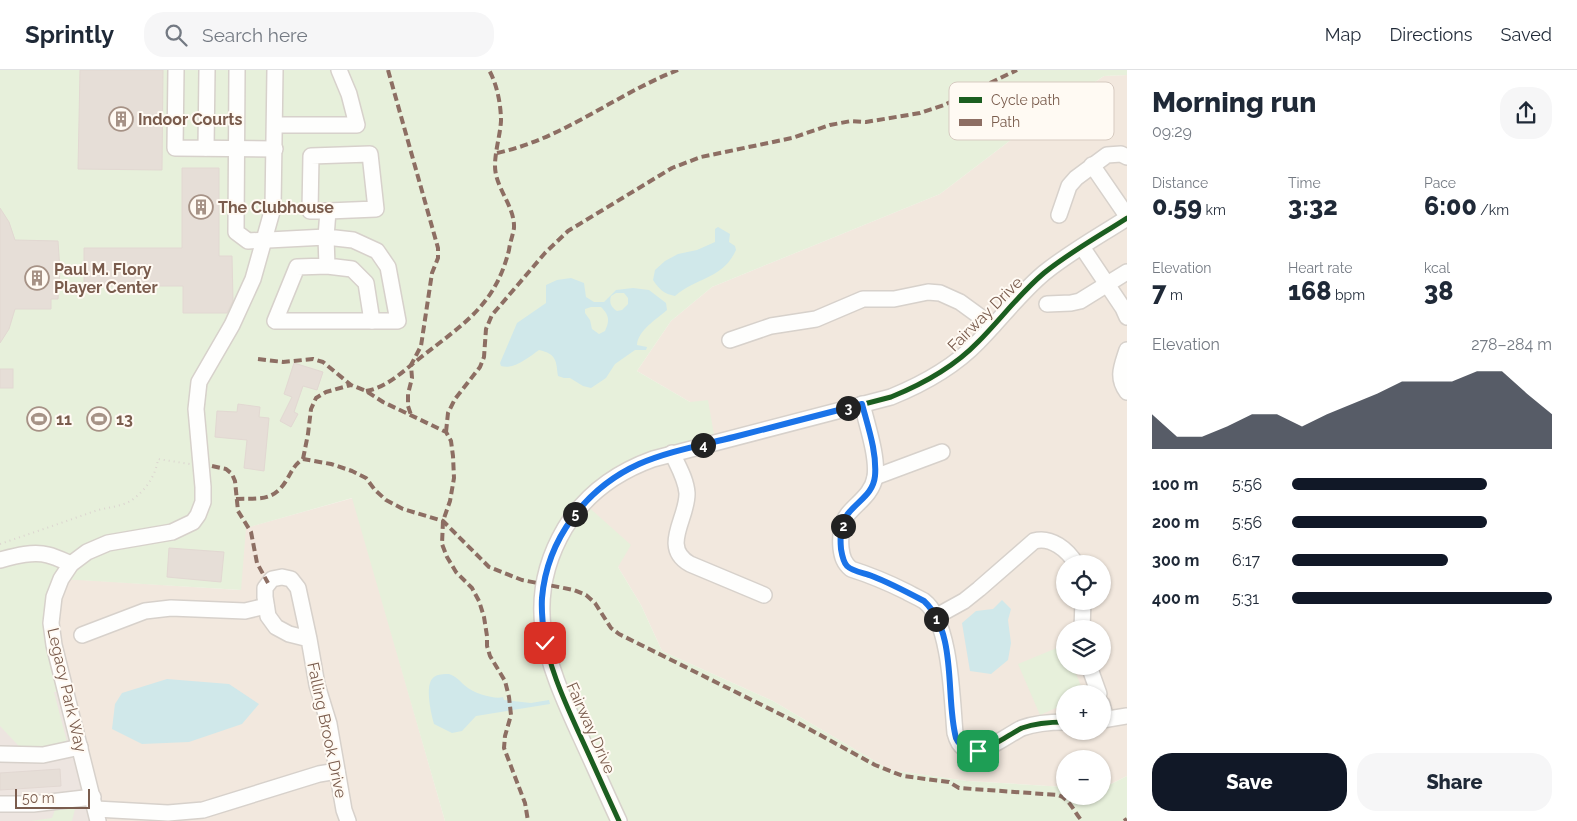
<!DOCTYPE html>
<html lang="en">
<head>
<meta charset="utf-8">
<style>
	body { margin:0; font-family:Raleway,sans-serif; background:#f6f6f7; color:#1f2937; height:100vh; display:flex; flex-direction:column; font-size:19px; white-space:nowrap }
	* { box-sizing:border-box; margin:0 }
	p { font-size:16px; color:#747a83 }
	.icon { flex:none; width:28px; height:28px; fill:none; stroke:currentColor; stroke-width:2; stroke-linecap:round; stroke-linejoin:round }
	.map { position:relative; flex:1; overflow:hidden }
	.details { display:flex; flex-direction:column; background:#fff; width:450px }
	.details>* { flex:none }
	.fabs { position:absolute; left:1056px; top:485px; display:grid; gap:10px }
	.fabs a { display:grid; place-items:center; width:55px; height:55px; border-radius:50%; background:#fff; box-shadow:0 1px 4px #0004; font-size:25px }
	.scale { position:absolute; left:15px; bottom:12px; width:75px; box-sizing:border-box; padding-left:5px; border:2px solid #7a5c4d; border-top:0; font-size:14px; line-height:18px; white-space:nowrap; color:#7a5c4d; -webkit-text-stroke:4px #fffaf3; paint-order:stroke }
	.pin { position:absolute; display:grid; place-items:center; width:42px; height:42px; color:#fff; margin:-21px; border-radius:10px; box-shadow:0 2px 8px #0006 }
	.km { position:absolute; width:25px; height:25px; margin:-12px; border-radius:50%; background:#222; color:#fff; font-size:14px; line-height:25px; text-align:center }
	.round { display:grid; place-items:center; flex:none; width:52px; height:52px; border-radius:20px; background:#f6f6f7 }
	.head { display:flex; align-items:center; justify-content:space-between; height:85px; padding:0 25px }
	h1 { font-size:28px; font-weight:800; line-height:38px }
	.figures { display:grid; grid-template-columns:repeat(3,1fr); gap:8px; height:85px; padding:5px 25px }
	.figures div { display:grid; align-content:center }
	.figures b { font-size:25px; font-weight:800 }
	.figures small { font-size:14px; font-weight:400 }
	.figures p { font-size:14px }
	.chart { height:140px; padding:10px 25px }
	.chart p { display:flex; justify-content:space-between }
	.chart svg { width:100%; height:90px; margin-top:5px; fill:#111827; opacity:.7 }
	.primary-button { display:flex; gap:10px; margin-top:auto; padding:10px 25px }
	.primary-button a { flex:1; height:58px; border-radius:20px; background:#111827; color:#fff; font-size:20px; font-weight:800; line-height:58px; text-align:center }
	.primary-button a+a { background:#f6f6f7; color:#1f2937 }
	ul { padding:0 25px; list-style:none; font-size:16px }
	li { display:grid; grid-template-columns:80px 60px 1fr; align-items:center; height:38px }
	li i { height:12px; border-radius:6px; background:#111827 }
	header { display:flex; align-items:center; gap:30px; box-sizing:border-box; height:70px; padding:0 25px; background:#fff; border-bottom:1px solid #e0e1e3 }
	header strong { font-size:24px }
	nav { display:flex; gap:28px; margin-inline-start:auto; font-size:18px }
	.search { width:350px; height:45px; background:#f6f6f7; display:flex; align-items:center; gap:12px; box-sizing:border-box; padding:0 18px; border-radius:20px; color:#747a83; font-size:19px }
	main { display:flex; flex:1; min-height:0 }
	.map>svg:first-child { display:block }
	.residential { fill:#f2e8de; fill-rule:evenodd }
	.industrial { fill:#ede5e0 }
	.green { fill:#e7f0db }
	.water { fill:#d0e8ea; fill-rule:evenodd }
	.building { fill:#e6ded7; stroke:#e2d8d2 }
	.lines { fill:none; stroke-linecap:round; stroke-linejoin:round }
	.minor-casing { stroke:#d7d1cb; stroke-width:18 }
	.path { stroke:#dcd5d0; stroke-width:2; stroke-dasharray:1 4; stroke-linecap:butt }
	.minor { stroke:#fefefd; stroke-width:15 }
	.quiet { stroke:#8d6e63; stroke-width:4; stroke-dasharray:8 4; stroke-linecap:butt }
	.cycleway-casing { stroke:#fffaf3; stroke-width:8 }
	.cycleway { stroke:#1b5e20; stroke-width:5 }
	.route-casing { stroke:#fff; stroke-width:10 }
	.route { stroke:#1a73e8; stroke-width:6 }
	.labels { text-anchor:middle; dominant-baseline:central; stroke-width:4; stroke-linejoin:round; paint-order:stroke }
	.poi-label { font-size:16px; font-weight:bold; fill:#7a5c4d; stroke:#fffaf3; text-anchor:start }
	.street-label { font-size:16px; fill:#7a5c4d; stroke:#fffaf3 }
	.key { fill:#fffaf3; stroke:#d7cbc1; stroke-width:1 }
	.key-label { font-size:14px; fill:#7a5c4d }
</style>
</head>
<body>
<header>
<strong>Sprintly</strong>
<div class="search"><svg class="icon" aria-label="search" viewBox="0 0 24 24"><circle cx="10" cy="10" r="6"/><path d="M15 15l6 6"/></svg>Search here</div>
<nav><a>Map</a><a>Directions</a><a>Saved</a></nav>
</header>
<main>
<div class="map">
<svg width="1127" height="751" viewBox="0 0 1127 751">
	<rect width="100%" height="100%" fill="#f9f5f0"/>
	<g class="residential">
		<path d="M1127 5V706L1109 715H1103L1102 689H1065V717L967 711 890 700 773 631 662 581 641 535 618 497 584 433 690 332 637 301 671 251 712 217 940 124 1029 56 1104 6ZM1065 494H1102V531H1065ZM1065 559H1102V596H1065ZM1065 624H1102V661H1065Z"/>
		<path d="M353 428 445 751H103L62 584 59 546 63 523 69 509 240 520 245 458Z"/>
	</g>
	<path class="industrial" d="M59 621 93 751H0V629Z"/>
	<g class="green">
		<path d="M0 0H1127V5L1104 6 1029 56 940 124 712 217 671 251 637 301 690 332 708 330 715 371 653 389 584 433 631 475 618 497 641 535 662 581 773 631 890 700 967 711 1065 717V726H1102L1103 715H1109L1127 706V751H445L352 428 246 458 241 520 61 509 54 527 65 620 54 622 67 672 31 689 0 656Z"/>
		<path d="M1064 575 1065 578V596H1073L1084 624H1065V634L1040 645 1018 594Z"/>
		<path d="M56 737 75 739 72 751H30L52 748Z"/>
	</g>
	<g class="water">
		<path d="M718 157 730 164 729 172 735 176 736 180C723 209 697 207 675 226 664 224 659 219 653 210L655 200 665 191 678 184 697 180 715 172V159Z"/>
		<path d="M571 208 584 213 586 227 594 232H604L616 220 633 218 649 220 666 233 667 240C657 249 638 260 637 275L647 277 646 280H635L615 294 606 308 591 318 583 316 570 308H564L558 306C556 291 557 284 539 280 529 287 514 300 501 296L500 293 517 253 546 233V215L557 210ZM616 223H624L628 228V234L622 240 617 241C611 237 609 233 611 226ZM591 237H601C609 245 610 250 605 261L599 264 592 259 590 250 585 243V239Z"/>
		<path d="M1002 530 1011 539 1008 550 1011 573 1008 590 991 604 970 601 962 553 976 541 993 539Z"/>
		<path d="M449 604C458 607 461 613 468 618 474 623 496 630 503 627L504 630 531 633 549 630 550 634 476 646 462 661 452 663 434 654C431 643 424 614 434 607 438 604 444 604 449 604Z"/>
		<path d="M167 609 229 614 259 634 242 654 189 672 142 674 112 659 115 634 122 623Z"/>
	</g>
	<g class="building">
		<path d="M80 0H163L162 100 78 99Z"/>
		<path d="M182 98H219V186H232L233 231 227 243H183V216H84V178H182Z"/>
		<path d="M0 138 9 152 15 170 58 171 60 200 58 229H51V239H15L9 259 0 273Z"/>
		<path d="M294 293 323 302 317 320 303 316 294 342 298 344 291 357 280 351 292 327 284 324Z"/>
		<rect x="0" y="299" width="13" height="19"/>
		<path d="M238 334 260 337 259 347 269 348 264 401 244 398 247 370 215 367 217 341 237 342Z"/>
		<path d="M169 478 224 482 221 512 167 507Z"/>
		<path d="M60 699 61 716 0 720V703Z"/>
	</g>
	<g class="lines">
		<g class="minor-casing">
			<g id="minor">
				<path d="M176 0 175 78 275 79"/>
				<path d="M237 0 236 162 248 171 326 167 327 196 297 197 275 251H372L366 213 352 199 327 196"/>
				<path d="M275 55H357L349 24 339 0"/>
				<path d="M206 78 207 0"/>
				<path d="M1092 95 1127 146"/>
				<path d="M328 141 376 139 370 84 311 86 310 141H328L326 167 353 170 377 181 388 197 398 251H372"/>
				<path d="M1059 145 1069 116 1076 108 1107 85 1121 84 1127 87"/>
				<path d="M1082 177 1123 238 1127 247"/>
				<path d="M1047 234 1071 233 1080 231 1127 202"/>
				<path d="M730 270 771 256 816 249 863 229H894L928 222 940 223 960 232 993 256"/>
				<path d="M1127 280C1122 296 1116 307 1127 322"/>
				<path d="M862 334C867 355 878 387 875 407 872 424 858 432 848 444 841 453 840 468 841 478 842 487 844 493 851 499 870 505 889 513 907 522 912 525 919 528 924 531 951 551 952 632 955 663 965 702 1003 667 1022 658 1036 653 1051 652 1065 652"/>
				<path d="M672 383C678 396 686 409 687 423 688 448 660 477 690 494L764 525"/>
				<path d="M875 407 942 382"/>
				<path d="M0 490C15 486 33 481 48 485 56 487 64 491 71 494"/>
				<path d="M935 547 964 531 979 519 1034 471C1051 466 1068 480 1076 494"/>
				<path d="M1082 559 1083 531"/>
				<path d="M82 565 145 541 171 538 245 541 266 536"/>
				<path d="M309 569 289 564 276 557 268 546 265 527V518L272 509 282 507 291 509 298 518 309 569 317 615 329 654 344 740 348 751"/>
				<path d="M1089 596 1099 624"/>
				<path d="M1102 634 1106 649"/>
				<path d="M1102 650 1127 646"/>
				<path d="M0 684 43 685 80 677"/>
				<path d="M0 734H33L93 727"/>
				<path d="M96 739 168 743 203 740 319 704 337 701"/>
				<path d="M98 751 54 575 51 553 54 527 61 509 71 494 87 482 108 473 172 462 193 452 198 445 203 432V417L196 339 199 312 232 255 253 209 273 138 275 0"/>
				<path d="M619 751C605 721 592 691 578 661 546 591 522 531 565 458 585 425 617 402 653 389L891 327C923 314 953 298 978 272 1000 250 1019 224 1044 203 1070 182 1099 166 1127 148"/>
			</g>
		</g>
		<path class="path" d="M0 474C32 463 64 452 95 441 107 437 122 437 132 430 146 420 156 405 158 389L190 394"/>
		<use href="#minor" class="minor"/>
		<g class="quiet">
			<path d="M388 0 438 178V188L432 203 421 276 411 295 412 308 408 324V336L411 345"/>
			<path d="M497 83C563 69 616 24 678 0"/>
			<path d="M258 289 283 292 313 289 323 292 351 315 366 321 383 332 446 362 451 371 453 386 454 408 450 431 443 451 442 474 447 487 456 502 472 518 479 531 484 547 487 566V576L490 586 505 611 509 627 511 645 505 666 504 678 525 733 528 751"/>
			<path d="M366 321C388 317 403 301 420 288 463 254 495 236 509 180 510 172 513 165 514 158 515 136 495 118 495 96 495 81 500 66 501 51 501 35 497 14 489 0"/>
			<path d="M446 362 448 343 455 329 480 297 484 287 486 259 492 245 545 183 568 161 672 98 701 87 792 68 830 55 851 51 866 52 920 43 944 35 1017 0"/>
			<path d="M303 389 308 364 311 339 316 328 326 322 351 315"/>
			<path d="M212 396 226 399 232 404 235 411 238 441 251 462 257 493 268 513"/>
			<path d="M236 429C258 428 273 432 286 411 292 401 294 395 303 389L331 394 352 401 366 408 375 420 386 430 403 439 443 451 489 497 522 510 574 520 586 525 595 533 611 558 619 564 798 653 875 695 903 706 949 712 959 718 1058 725C1070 729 1074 742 1082 751"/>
			<path d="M1124 751 1127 749"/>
		</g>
		<g class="cycleway-casing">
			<g id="cycleway">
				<path d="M862 334C867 355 878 387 875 407 872 424 858 432 848 444 841 453 840 468 841 478 842 487 844 493 851 499 870 505 889 513 907 522 912 525 919 528 924 531 951 551 952 632 955 663 965 702 1003 667 1022 658 1036 653 1051 652 1065 652"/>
				<path d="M619 751C605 721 592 691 578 661 546 591 522 531 565 458 585 425 617 402 653 389L891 327C923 314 953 298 978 272 1000 250 1019 224 1044 203 1070 182 1099 166 1127 148"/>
			</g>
		</g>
		<use href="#cycleway" class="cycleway"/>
	</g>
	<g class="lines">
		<g class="route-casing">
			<path id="route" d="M545 573C543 558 541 543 542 528 547 469 586 418 639 394 669 381 703 375 734 367 777 356 819 345 862 334 868 357 877 382 875 406 873 425 857 431 847 445 840 454 840 468 841 479 842 485 843 492 847 496 853 502 865 503 872 506 890 513 907 522 924 531 958 563 945 627 956 668 960 677 969 681 978 681"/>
		</g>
		<use href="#route" class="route"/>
	</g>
	<defs>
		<g id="building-ring" transform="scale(1.25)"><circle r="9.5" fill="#fffaf3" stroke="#a69286" stroke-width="1.5"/><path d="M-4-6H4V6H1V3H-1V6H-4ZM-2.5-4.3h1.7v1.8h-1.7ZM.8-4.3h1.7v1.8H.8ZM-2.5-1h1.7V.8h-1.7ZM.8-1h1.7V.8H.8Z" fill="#a69286"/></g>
		<g id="stadium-ring" transform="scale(1.25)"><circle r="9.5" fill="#fffaf3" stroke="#a69286" stroke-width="1.5"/><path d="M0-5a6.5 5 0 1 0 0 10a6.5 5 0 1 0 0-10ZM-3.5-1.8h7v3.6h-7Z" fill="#a69286"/></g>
	</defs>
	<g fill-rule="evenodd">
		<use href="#building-ring" x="121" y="49"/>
		<use href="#building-ring" x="201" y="137"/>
		<use href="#building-ring" x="37" y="208"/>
		<use href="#stadium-ring" x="39" y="349"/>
		<use href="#stadium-ring" x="99" y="349"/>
	</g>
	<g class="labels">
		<g class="poi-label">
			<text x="138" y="49">Indoor Courts</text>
			<text x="218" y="137">The Clubhouse</text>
			<text x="54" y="199">Paul M. Flory<tspan x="54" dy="18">Player Center</tspan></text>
			<text x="56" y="349">11</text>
			<text x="116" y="349">13</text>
		</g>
		<g class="street-label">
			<text transform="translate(985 244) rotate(-45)">Fairway Drive</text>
			<text transform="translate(67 620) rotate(77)">Legacy Park Way</text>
			<text transform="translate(591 658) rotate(66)">Fairway Drive</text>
			<text transform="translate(327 660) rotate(78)">Falling Brook Drive</text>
		</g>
	</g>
	<rect x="949" y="12" width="165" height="58" rx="8" class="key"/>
	<rect x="959" y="27" width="23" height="6" fill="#1b5e20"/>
	<rect x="959" y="49" width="23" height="7" fill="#8d6e63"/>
	<g class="key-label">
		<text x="991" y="35">Cycle path</text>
		<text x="991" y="57">Path</text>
	</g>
</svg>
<div class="fabs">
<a><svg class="icon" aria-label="locate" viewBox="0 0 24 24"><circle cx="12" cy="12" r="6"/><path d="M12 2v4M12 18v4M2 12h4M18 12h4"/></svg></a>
<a><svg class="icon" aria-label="layers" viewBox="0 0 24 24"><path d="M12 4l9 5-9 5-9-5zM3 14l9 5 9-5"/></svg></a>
<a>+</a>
<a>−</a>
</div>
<div class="scale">50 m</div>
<div class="pin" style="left:978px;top:681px;background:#1e9e55"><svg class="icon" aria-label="arrive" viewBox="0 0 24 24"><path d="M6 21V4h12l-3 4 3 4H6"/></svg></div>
<div class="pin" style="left:545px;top:573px;background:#d93025"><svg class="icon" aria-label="check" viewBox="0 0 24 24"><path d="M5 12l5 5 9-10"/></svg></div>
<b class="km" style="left:936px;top:549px">1</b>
<b class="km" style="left:843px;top:456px">2</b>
<b class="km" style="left:848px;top:338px">3</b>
<b class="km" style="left:703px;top:375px">4</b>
<b class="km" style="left:575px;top:444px">5</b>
</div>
<section class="details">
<div class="head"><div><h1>Morning run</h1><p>09:29</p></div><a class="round"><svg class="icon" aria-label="share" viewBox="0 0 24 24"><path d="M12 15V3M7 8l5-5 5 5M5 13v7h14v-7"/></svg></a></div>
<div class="figures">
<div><p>Distance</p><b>0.59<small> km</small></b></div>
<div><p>Time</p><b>3:32</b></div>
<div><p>Pace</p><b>6:00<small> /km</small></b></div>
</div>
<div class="figures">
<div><p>Elevation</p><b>7<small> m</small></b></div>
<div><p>Heart rate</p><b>168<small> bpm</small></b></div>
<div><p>kcal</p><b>38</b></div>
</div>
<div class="chart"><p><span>Elevation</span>278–284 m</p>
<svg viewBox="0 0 160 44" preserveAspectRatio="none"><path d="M0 44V27L10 38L20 38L30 33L40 27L50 27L60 33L70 27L80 22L90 17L100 11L110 11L120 11L130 6L140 6L150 17L160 27V44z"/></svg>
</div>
<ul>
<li><b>100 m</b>5:56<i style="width:75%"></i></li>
<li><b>200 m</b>5:56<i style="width:75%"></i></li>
<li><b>300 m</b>6:17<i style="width:60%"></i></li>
<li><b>400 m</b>5:31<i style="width:100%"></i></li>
</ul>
<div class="primary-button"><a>Save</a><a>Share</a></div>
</section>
</main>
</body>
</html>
